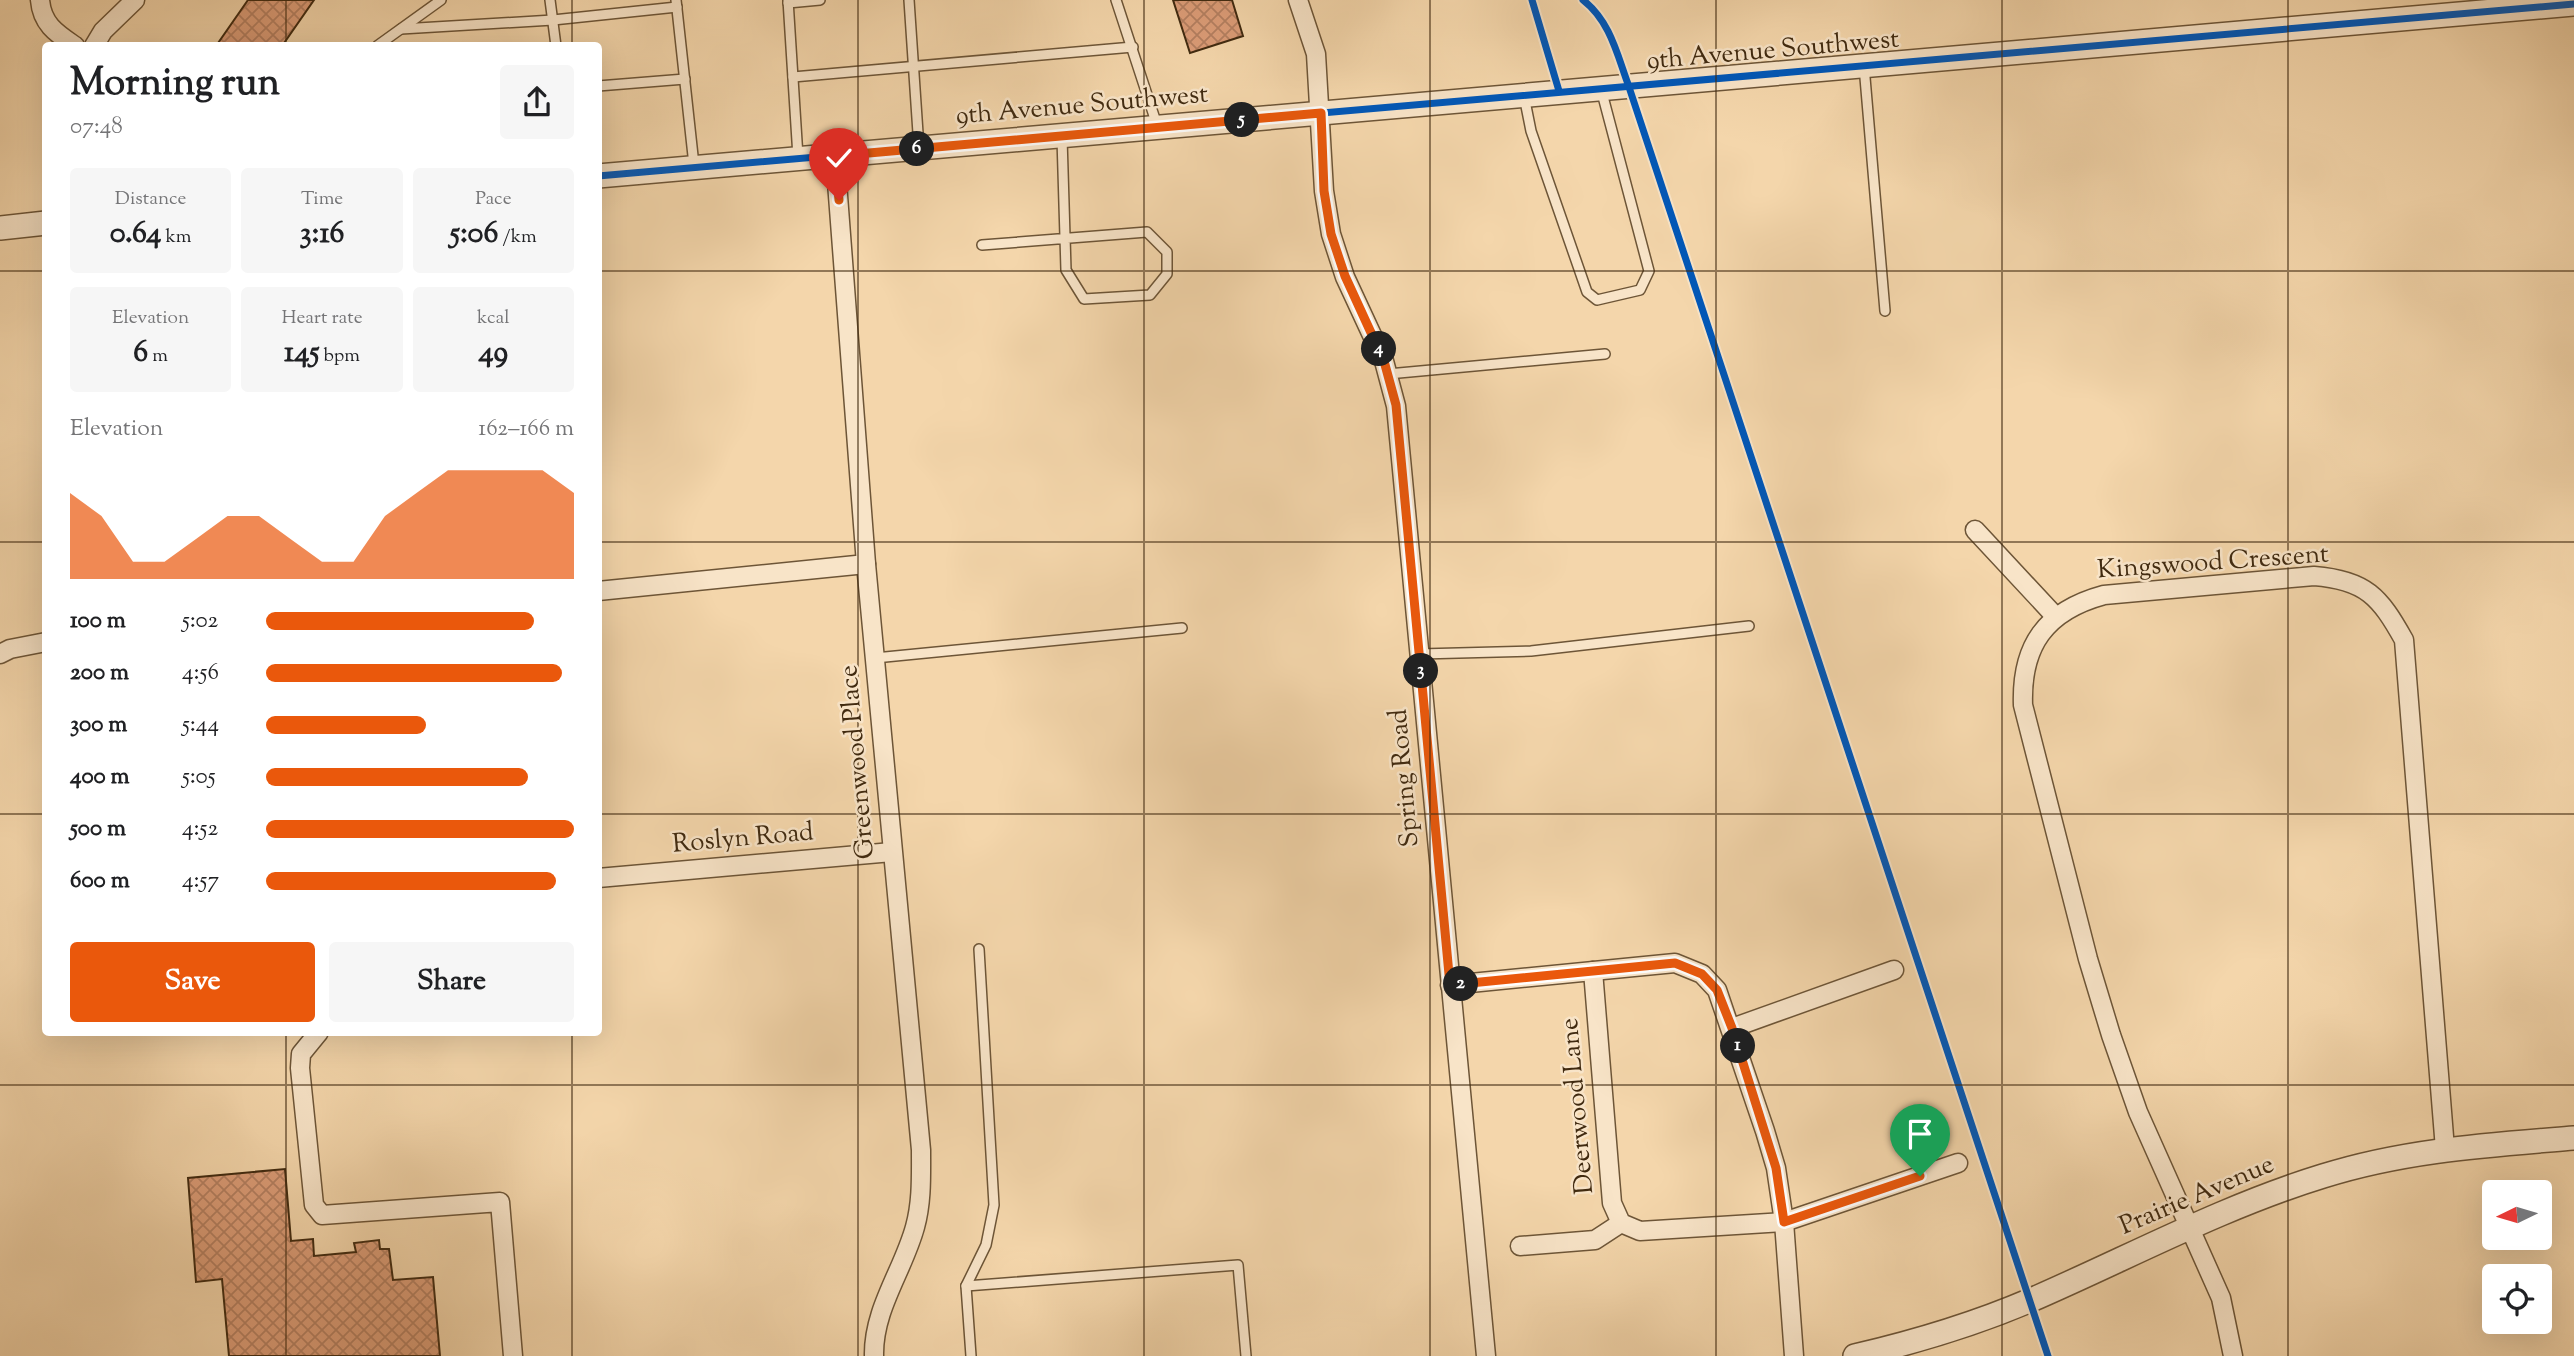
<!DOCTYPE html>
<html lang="en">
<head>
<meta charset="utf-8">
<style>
	body { margin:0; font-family:"Sorts Mill Goudy",serif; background:#f6f6f6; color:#202124; height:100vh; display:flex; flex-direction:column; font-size:26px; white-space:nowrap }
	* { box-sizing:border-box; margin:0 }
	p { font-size:23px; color:#757577 }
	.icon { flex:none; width:38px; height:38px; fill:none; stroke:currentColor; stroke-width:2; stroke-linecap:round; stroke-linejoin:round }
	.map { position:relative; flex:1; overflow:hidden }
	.sheet { position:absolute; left:42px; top:42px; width:560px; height:994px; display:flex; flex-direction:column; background:#fff; border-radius:7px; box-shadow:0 7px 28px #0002 }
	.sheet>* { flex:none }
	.needle { width:46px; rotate:265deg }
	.fabs { position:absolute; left:2482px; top:1180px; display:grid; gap:14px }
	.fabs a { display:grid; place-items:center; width:70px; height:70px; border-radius:7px; background:#fff; box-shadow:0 7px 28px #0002; font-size:35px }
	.pin { position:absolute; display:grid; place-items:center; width:60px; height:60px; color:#fff; margin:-72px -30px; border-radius:50% 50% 50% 0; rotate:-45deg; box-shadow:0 0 7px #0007 }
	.pin .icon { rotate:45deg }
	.km { position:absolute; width:35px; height:35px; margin:-18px; border-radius:50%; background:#222; color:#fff; font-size:19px; line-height:35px; text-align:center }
	.round { display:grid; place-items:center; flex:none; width:74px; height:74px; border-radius:7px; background:#f6f6f6 }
	.summary { display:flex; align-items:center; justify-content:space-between; height:119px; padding:0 28px }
	h1 { font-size:38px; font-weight:800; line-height:52px }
	.stats { display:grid; grid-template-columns:repeat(3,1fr); gap:10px; height:119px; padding:7px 28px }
	.stats div { display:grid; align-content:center; border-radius:7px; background:#f6f6f6; text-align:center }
	.stats b { font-size:30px; font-weight:800 }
	.stats small { font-size:19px; font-weight:400 }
	.stats p { font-size:19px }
	.chart { height:196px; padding:14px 28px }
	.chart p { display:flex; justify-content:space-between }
	.chart svg { width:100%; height:126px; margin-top:7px; fill:#ea580c; opacity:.7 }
	.action { display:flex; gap:14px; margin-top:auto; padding:14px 28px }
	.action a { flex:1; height:80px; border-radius:7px; background:#ea580c; color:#fff; font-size:28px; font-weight:800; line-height:80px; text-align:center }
	.action a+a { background:#f6f6f6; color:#202124 }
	ul { padding:0 28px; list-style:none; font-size:23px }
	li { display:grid; grid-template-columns:112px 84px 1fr; align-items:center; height:52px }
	li i { height:18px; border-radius:9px; background:#ea580c }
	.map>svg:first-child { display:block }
	.building { fill:url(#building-cross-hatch); stroke:#402a10; stroke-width:2 }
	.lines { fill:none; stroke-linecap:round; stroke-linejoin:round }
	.service-casing { stroke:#6d5537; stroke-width:12 }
	.minor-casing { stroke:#6d5537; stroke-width:21 }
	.tertiary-casing { stroke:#6d5537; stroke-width:26 }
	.service { stroke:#f8e4c8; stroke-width:9 }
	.minor { stroke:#f8e4c8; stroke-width:18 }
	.tertiary { stroke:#f8e4c8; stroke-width:23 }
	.cycleway-casing { stroke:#f8e4c8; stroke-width:11 }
	.cycleway { stroke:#0057b8; stroke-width:7 }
	.route-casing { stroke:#fff; stroke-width:14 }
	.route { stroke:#ea580c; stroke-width:9 }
	.grid { fill:none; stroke:#402a10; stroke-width:2; stroke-opacity:0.55 }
	.labels { text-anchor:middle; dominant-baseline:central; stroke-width:5; stroke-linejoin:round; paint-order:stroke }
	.street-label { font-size:26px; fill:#402a10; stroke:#f8e4c8 }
</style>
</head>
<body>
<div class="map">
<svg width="2574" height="1356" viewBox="0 0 2574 1356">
	<defs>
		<pattern id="building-cross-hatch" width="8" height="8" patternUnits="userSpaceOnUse" patternTransform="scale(1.75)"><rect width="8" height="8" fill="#db9c77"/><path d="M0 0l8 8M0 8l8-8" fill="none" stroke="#b37f60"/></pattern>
	</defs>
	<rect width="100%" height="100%" fill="#f4d6ab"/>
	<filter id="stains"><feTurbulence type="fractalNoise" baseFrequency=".00286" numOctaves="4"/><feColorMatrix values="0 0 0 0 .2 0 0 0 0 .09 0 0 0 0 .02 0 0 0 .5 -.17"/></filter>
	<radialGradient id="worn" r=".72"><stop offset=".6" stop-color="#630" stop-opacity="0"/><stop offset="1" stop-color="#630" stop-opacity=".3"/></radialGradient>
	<g class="building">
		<path d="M248 0H314L282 46H216Z"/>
		<path d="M1173 0H1232L1243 36 1190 53Z"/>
		<path d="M285 1169 291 1241 313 1239 314 1256 356 1252 354 1243 379 1240 380 1249H389L393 1280 433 1277 440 1356H229L222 1279 196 1282 188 1178Z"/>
	</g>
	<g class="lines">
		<g class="service-casing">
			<g id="service">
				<path d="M550 0 556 46"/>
				<path d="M676 0 694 165"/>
				<path d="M788 0 798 157"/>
				<path d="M909 0 919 148"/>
				<path d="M1116 0 1157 125"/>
				<path d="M788 3 820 0"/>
				<path d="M401 29 553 20 677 7"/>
				<path d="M377 46 441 0"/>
				<path d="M1864 66 1885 311"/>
				<path d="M793 77 1133 47"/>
				<path d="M598 86 685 79"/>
				<path d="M1524 96 1531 131 1587 292 1597 300 1640 290 1649 271 1601 89"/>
				<path d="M982 245 1147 232 1167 252V274L1150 295 1084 299 1066 270 1062 138"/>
				<path d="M1388 374 1605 354"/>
				<path d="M1420 654 1531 651 1749 626"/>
				<path d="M875 658 1182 628"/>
				<path d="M966 1286 1238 1265 1246 1356"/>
				<path d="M971 1356 966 1286 986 1245 994 1205 979 949"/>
			</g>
		</g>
		<g class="minor-casing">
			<g id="minor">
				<path d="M40 0C42 24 56 33 75 46"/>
				<path d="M1298 0 1316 54 1324 191 1331 234 1345 277 1384 361 1396 406 1486 1356"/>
				<path d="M94 46 103 31 135 0"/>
				<path d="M835 156 866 564 921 1150C921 1176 922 1202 915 1227 903 1271 873 1309 874 1356"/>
				<path d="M1975 530 2055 616"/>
				<path d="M598 591 866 564"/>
				<path d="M0 654 10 649 46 642"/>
				<path d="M598 878 892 852"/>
				<path d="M1593 971 1612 1203 1621 1223 1640 1231 1784 1222 1958 1163"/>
				<path d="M1450 985 1675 963 1702 974 1717 990 1765 1131 1776 1168 1784 1222 1794 1356"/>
				<path d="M1732 1028 1894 970"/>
				<path d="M319 1032 301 1054 300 1068 314 1205 322 1215 500 1202 513 1356"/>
				<path d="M1520 1246 1595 1240 1621 1223"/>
				<path d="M2233 1356 2221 1298 2138 1112 2111 1035 2088 959 2023 705C2021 646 2045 611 2104 595L2314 576C2366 580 2380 597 2404 640L2445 1149"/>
			</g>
		</g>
		<g class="tertiary-casing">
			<g id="tertiary">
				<path d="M598 176 2574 4"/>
				<path d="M0 228 46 223"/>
				<path d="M1855 1356C1915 1342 1975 1324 2031 1300 2128 1258 2222 1207 2323 1176 2405 1150 2489 1145 2574 1138"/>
			</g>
		</g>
		<use href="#service" class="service"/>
		<use href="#minor" class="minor"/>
		<use href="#tertiary" class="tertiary"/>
		<g class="cycleway-casing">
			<g id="cycleway">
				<path d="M1532 0 1559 91"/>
				<path d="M1583 0C1610 21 1617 54 1628 84L2048 1356"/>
				<path d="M598 176 2574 4"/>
			</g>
		</g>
		<use href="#cycleway" class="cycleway"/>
	</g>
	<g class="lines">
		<g class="route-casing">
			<path id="route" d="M839 200 835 156 1321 113 1324 191 1331 234 1345 276 1384 361 1396 405 1450 985 1675 963 1702 974 1717 990 1732 1028 1776 1168 1784 1222 1920 1176"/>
		</g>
		<use href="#route" class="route"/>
	</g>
	<path class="grid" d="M286 0V46M572 0V46M858 0V1356M1144 0V1356M1430 0V1356M1716 0V1356M2002 0V1356M2288 0V1356M0 271H46M598 271H2574M0 542H46M598 542H2574M0 814H46M598 814H2574M286 1032V1356M572 1032V1356M0 1085H2574"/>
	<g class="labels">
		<g class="street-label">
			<text transform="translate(1773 51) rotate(-5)">9th Avenue Southwest</text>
			<text transform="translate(1082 106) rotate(-5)">9th Avenue Southwest</text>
			<text transform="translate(2213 563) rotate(-4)">Kingswood Crescent</text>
			<text transform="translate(858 762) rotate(-95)">Greenwood Place</text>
			<text transform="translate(1405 778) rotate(-95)">Spring Road</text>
			<text transform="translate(743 839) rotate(-5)">Roslyn Road</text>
			<text transform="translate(1578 1106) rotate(-95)">Deerwood Lane</text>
			<text transform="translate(2197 1196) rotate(-23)">Prairie Avenue</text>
		</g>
	</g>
	<rect width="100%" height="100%" filter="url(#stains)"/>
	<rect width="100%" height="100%" fill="url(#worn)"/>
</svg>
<div class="fabs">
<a><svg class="needle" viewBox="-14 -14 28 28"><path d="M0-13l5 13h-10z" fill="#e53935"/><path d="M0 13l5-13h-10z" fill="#757577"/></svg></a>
<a><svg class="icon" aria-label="locate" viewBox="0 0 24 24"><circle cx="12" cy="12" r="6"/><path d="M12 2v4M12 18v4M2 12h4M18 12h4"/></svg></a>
</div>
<div class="pin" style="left:1920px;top:1176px;background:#1e9e55"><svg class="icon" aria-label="arrive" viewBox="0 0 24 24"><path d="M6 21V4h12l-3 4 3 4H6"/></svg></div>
<div class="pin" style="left:839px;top:200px;background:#d93025"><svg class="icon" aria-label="check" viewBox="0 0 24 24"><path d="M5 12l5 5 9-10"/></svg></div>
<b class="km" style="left:1738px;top:1046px">1</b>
<b class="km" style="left:1461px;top:984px">2</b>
<b class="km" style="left:1421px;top:671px">3</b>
<b class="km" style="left:1379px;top:349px">4</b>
<b class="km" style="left:1242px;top:120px">5</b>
<b class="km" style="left:917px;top:149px">6</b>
<section class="sheet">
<div class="summary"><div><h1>Morning run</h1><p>07:48</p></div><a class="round"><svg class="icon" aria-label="share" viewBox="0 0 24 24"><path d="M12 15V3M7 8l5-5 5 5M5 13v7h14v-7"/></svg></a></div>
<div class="stats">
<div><p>Distance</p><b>0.64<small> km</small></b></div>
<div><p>Time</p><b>3:16</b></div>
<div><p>Pace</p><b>5:06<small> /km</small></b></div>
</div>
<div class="stats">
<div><p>Elevation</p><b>6<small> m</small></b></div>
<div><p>Heart rate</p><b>145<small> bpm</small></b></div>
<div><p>kcal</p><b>49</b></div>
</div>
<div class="chart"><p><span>Elevation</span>162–166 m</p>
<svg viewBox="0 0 160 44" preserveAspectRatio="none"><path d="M0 44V14L10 22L20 38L30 38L40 30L50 22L60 22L70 30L80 38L90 38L100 22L110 14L120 6L130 6L140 6L150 6L160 14V44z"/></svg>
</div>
<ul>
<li><b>100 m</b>5:02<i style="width:87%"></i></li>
<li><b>200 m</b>4:56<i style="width:96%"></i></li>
<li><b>300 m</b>5:44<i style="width:52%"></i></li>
<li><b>400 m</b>5:05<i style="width:85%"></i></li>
<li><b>500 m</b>4:52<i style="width:100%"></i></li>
<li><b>600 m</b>4:57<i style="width:94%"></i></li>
</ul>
<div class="action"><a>Save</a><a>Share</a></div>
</section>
</div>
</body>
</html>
